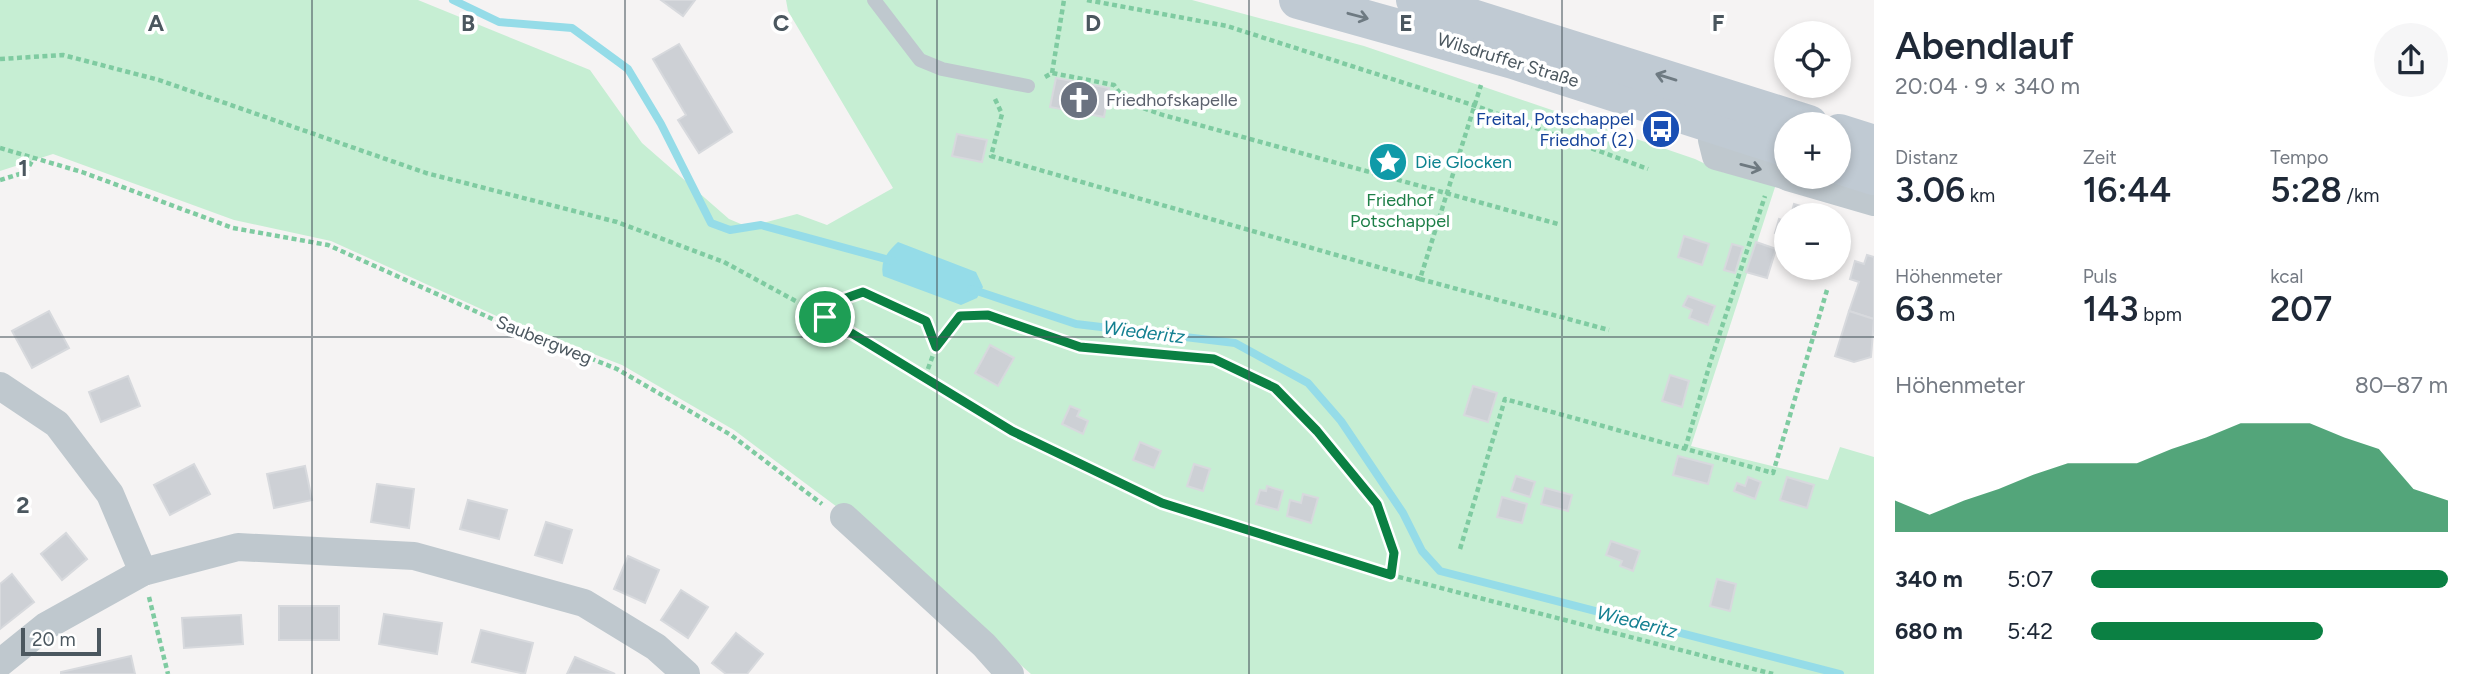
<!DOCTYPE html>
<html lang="de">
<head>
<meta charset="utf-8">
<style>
	body { margin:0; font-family:Figtree,sans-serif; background:#f6f6f7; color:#1f2937; height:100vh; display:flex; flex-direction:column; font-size:26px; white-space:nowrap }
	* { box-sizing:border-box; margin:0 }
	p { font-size:23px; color:#747a83 }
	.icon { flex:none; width:38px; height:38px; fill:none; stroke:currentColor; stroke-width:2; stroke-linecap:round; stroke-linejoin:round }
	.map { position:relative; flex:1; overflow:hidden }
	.sheet { display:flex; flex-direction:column; background:#fff; width:595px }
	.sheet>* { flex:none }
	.tools { position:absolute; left:1774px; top:21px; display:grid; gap:14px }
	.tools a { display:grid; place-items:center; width:77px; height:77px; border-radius:50%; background:#fff; box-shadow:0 4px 10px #0003; font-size:35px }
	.scale { position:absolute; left:21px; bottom:18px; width:80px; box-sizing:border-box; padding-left:7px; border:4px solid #4b575f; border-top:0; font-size:19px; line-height:24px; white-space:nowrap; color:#4b575f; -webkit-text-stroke:5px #fff; paint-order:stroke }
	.pin { position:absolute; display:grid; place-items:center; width:60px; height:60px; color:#fff; margin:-30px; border:4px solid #fff; border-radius:50%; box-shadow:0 2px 7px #0007 }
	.round { display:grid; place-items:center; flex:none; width:74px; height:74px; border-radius:37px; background:#f6f6f7 }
	.head { display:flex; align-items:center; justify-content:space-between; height:119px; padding:0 21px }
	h1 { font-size:38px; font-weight:600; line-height:52px }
	.figures { display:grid; grid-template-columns:repeat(3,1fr); gap:10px; height:119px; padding:7px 21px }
	.figures div { display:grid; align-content:center }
	.figures b { font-size:35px; font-weight:600 }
	.figures small { font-size:19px; font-weight:400 }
	.figures p { font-size:19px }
	.chart { height:196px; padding:14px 21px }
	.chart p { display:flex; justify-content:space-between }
	.chart svg { width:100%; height:126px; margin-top:7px; fill:#0b8043; opacity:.7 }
	ul { padding:0 21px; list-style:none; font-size:23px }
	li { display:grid; grid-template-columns:112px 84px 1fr; align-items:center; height:52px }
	li i { height:18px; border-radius:9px; background:#0b8043 }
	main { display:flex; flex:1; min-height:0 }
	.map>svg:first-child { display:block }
	.green { fill:#c6eed3 }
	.water { fill:#95dce8 }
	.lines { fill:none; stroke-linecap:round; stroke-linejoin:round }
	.stream { stroke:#95dce8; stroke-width:8 }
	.building { fill:#cdd0d5; stroke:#d7d9dd; stroke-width:2 }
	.path { stroke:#7fcba1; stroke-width:4.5; stroke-dasharray:5 3.5; stroke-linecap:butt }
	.service { stroke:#bfc8ce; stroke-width:14 }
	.minor { stroke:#bfc8ce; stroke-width:28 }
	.secondary { stroke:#c0cad3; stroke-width:38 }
	.oneway { stroke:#6e7a82 }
	.oneway2 { stroke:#6e7980 }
	.route-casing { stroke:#fff; stroke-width:14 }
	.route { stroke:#0b8043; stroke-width:9 }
	.grid { fill:none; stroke:#4b575f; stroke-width:2; stroke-opacity:0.55 }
	.labels { text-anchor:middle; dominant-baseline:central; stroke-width:7; stroke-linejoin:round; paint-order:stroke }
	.street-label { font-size:18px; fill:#4b575f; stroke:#fff }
	.worship-label { font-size:18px; fill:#5b616d; stroke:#fff; text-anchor:start }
	.transit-label { font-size:18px; fill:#164399; stroke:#fff; text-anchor:end }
	.culture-label { font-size:18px; fill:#0d838f; stroke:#fff; text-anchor:start }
	.park-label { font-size:18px; fill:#1e7f48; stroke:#fff }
	.water-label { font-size:19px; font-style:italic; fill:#148091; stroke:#fff }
	.grid-label { font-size:23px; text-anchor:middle; font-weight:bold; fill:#4b575f; stroke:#fff; stroke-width:7; stroke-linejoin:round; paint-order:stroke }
</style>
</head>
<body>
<main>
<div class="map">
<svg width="1874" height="674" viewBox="0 0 1874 674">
	<rect width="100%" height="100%" fill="#f5f3f3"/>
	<path class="green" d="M0 0H418L590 70 642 143 729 219 748 227 797 214 827 225 893 188 788 11 786 0H1192L1364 46 1695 159 1722 172 1777 181 1691 446 1828 480 1840 447 1874 457V674H1031L876 536 734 430 622 365 501 318 331 241 234 220 53 154 0 171Z"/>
	<path class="water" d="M898 242 976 272 983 287 977 298 961 305 883 276C880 261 887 252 898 242Z"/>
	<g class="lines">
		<g class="stream">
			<path d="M453 0 499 22 572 28 628 69 661 124 711 223 730 230 761 225 893 261"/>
			<path d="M971 289 1076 324 1235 343 1308 383 1341 421 1403 513 1422 551 1440 571 1840 674"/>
		</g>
	</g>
	<g class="building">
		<path d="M661 0H695L683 16Z"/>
		<path d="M679 44 732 132 699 153 678 120 686 115 653 59Z"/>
		<path d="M1056 78 1109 88 1104 117 1050 107Z"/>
		<path d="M957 134 987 140 982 162 952 156Z"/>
		<path d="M1794 204 1830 215H1831H1791Z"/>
		<path d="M1779 219 1787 222V248L1782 246 1785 236 1775 233Z"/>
		<path d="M1684 236 1709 244 1702 265 1678 257Z"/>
		<path d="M1756 242 1776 249 1767 278 1746 272Z"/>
		<path d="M1732 244 1743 247 1735 273 1724 270Z"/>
		<path d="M1867 255 1874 257V319L1849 311 1859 282 1850 279 1855 261 1864 264Z"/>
		<path d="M1688 296 1715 306 1708 325 1689 318 1692 310 1683 306Z"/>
		<path d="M49 311 69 348 32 368 12 331Z"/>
		<path d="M1849 311 1874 319 1871 357 1854 362 1835 356Z"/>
		<path d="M990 345 1014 358 998 386 975 373Z"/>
		<path d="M1670 375 1689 381 1682 407 1662 401Z"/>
		<path d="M128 376 140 406 101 422 89 392Z"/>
		<path d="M1473 386 1497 393 1488 422 1464 415Z"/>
		<path d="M1070 406 1080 410 1077 416 1088 421 1083 434 1062 424Z"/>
		<path d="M1140 442 1161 451 1154 468 1133 460Z"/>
		<path d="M1678 456 1713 465 1708 484 1673 475Z"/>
		<path d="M194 464 210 494 170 515 154 485Z"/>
		<path d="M1194 464 1210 469 1203 491 1187 486Z"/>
		<path d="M305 466 312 500 274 508 267 474Z"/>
		<path d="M1516 476 1535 482 1530 497 1511 491Z"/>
		<path d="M1748 477 1761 482 1755 499 1734 491 1737 483 1745 486Z"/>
		<path d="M1787 477 1814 485 1807 508 1780 500Z"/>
		<path d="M377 484 414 489 409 528 371 522Z"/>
		<path d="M1267 486 1283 491 1278 510 1256 504 1260 490 1266 491Z"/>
		<path d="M1545 488 1572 495 1568 511 1541 504Z"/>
		<path d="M1303 494 1318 498 1311 523 1287 516 1290 500 1301 503Z"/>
		<path d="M1502 497 1527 504 1522 523 1497 517Z"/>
		<path d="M468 500 507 510 499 539 460 529Z"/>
		<path d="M546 522 572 530 562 563 535 555Z"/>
		<path d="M66 533 87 559 62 580 41 554Z"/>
		<path d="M1611 541 1640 551 1633 571 1620 566 1622 561 1606 555Z"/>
		<path d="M628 556 659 570 645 603 614 589Z"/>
		<path d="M12 574 34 602 0 629V584Z"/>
		<path d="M1717 579 1736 584 1730 611 1710 606Z"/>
		<path d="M681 590 708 607 688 638 661 620Z"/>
		<rect x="279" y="606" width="60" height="34"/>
		<path d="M384 614 442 623 437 654 379 644Z"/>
		<path d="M241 615 243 644 184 648 182 618Z"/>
		<path d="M481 630 533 643 525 674 472 662Z"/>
		<path d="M736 633 763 654 747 674H726L712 663Z"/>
		<path d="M131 656 135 674H61V672Z"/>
		<path d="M575 657 615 674H567Z"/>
	</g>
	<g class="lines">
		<g class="path">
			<path d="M1087 0 1227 26 1476 106 1648 169"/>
			<path d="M0 59 63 55 159 80 426 173 617 222 724 262 825 317 1012 431 1162 503 1391 575 1773 674"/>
			<path d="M1052 73 1064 0"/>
			<path d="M1045 77 1052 73 1114 85 1126 102 1163 115 1558 224"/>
			<path d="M995 99 1002 114 991 156 1420 279 1481 85"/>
			<path d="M0 148 82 172 233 228 328 245 497 321 617 369 731 435 822 504"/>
			<path d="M0 180 26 172 33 159"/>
			<path d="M1420 279 1609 330"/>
			<path d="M825 317 832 303 863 292 926 321 935 347"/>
			<path d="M925 377 936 347 960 316 988 315 1080 347 1214 359 1275 389 1316 431 1377 504 1394 553 1391 575"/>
			<path d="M1685 449 1711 360 1765 196"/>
			<path d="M1460 549 1505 399 1773 473 1827 290"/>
			<path d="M149 597 168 674"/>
		</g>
		<path class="service" d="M874 0 920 60 942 69 1028 86"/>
		<g class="minor">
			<path d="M1725 110 1712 140 1716 156 1787 176"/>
			<path d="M1788 177 1874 202"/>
			<path d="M0 386 57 424 110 494 143 572"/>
			<path d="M844 517 984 645 1010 674"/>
			<path d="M0 663 46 626 143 572 238 547 414 556 584 603 656 647 686 674"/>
		</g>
		<g class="secondary">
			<path d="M1298 0 1513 60 1787 148"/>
			<path d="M1415 0 1809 124"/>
			<path d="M1839 133 1874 144"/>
			<path d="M1839 165 1874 176"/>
		</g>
	</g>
	<defs><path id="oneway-shaft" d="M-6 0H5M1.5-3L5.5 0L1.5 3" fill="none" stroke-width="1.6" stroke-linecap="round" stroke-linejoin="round" transform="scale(1.75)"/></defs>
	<g class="oneway">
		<use href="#oneway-shaft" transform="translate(1358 16) rotate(15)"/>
		<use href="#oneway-shaft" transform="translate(1666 77) rotate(-163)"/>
	</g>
	<use class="oneway2" href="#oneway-shaft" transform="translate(1751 167) rotate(14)"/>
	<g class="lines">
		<g class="route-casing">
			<path id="route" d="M863 292 926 321 936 347 960 316 988 315 1080 347 1214 359 1275 388 1317 431 1377 504 1394 553 1391 575 1162 503 1012 431 825 317 832 303Z"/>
		</g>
		<use href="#route" class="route"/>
	</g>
	<path class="grid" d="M312 0V674M625 0V674M937 0V674M1249 0V674M1562 0V674M0 337H1874"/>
	<defs>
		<g id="church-disc" transform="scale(2.0125)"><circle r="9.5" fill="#6b7280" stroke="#fff"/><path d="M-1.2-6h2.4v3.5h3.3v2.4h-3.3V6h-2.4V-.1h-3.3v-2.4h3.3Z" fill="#fff"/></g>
		<g id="bus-disc" transform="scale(2.0125)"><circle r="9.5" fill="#1a4fb4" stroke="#fff"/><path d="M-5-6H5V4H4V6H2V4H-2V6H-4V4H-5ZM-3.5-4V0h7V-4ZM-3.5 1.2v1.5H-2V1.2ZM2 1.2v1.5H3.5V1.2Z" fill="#fff"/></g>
		<g id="sight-disc" transform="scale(2.0125)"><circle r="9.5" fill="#0f9aa8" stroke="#fff"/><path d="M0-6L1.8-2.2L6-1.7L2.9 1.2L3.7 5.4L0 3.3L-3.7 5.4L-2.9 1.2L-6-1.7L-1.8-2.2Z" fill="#fff"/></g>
	</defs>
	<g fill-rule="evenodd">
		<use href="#church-disc" x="1079" y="100"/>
		<use href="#bus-disc" x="1661" y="129"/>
		<use href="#sight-disc" x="1388" y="162"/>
	</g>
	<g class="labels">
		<g class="street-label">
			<text transform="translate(1508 60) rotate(17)">Wilsdruffer Straße</text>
			<text transform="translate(544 340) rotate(22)">Saubergweg</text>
		</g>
		<g class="worship-label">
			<text x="1106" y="100">Friedhofskapelle</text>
		</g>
		<g class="transit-label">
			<text x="1634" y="119">Freital, Potschappel<tspan x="1634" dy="21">Friedhof (2)</tspan></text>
		</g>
		<g class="culture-label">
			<text x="1415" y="162">Die Glocken</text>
		</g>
		<g class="park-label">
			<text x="1400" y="200">Friedhof<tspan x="1400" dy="21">Potschappel</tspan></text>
		</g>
		<g class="water-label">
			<text transform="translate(1144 332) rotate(7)">Wiederitz</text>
			<text transform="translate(1637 622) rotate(14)">Wiederitz</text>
		</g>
	</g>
	<g class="grid-label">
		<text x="156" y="31">A</text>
		<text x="468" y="31">B</text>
		<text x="781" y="31">C</text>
		<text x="1093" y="31">D</text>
		<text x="1406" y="31">E</text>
		<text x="1718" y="31">F</text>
		<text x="23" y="176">1</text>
		<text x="23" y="513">2</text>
	</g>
</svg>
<div class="tools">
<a><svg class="icon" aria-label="locate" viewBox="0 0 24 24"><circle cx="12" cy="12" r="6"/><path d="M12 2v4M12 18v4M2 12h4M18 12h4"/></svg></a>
<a>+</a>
<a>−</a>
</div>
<div class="scale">20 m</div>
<div class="pin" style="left:825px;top:317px;background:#1e9e55"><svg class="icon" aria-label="arrive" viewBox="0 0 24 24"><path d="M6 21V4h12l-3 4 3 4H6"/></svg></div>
</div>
<section class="sheet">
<div class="head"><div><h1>Abendlauf</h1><p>20:04 · 9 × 340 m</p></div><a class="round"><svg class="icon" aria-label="share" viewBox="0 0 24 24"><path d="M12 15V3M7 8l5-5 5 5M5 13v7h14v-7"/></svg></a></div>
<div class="figures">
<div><p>Distanz</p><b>3.06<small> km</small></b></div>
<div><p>Zeit</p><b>16:44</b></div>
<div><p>Tempo</p><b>5:28<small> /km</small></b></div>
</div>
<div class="figures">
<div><p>Höhenmeter</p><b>63<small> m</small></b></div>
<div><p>Puls</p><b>143<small> bpm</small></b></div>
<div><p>kcal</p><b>207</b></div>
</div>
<div class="chart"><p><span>Höhenmeter</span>80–87 m</p>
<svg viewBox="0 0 160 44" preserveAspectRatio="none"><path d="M0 44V33L10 38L20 33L30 29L40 24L50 20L60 20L70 20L80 15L90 11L100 6L110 6L120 6L130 11L140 15L150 29L160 33V44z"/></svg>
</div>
<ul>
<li><b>340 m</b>5:07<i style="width:100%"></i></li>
<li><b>680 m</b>5:42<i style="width:65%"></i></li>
</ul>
</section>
</main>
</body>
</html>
